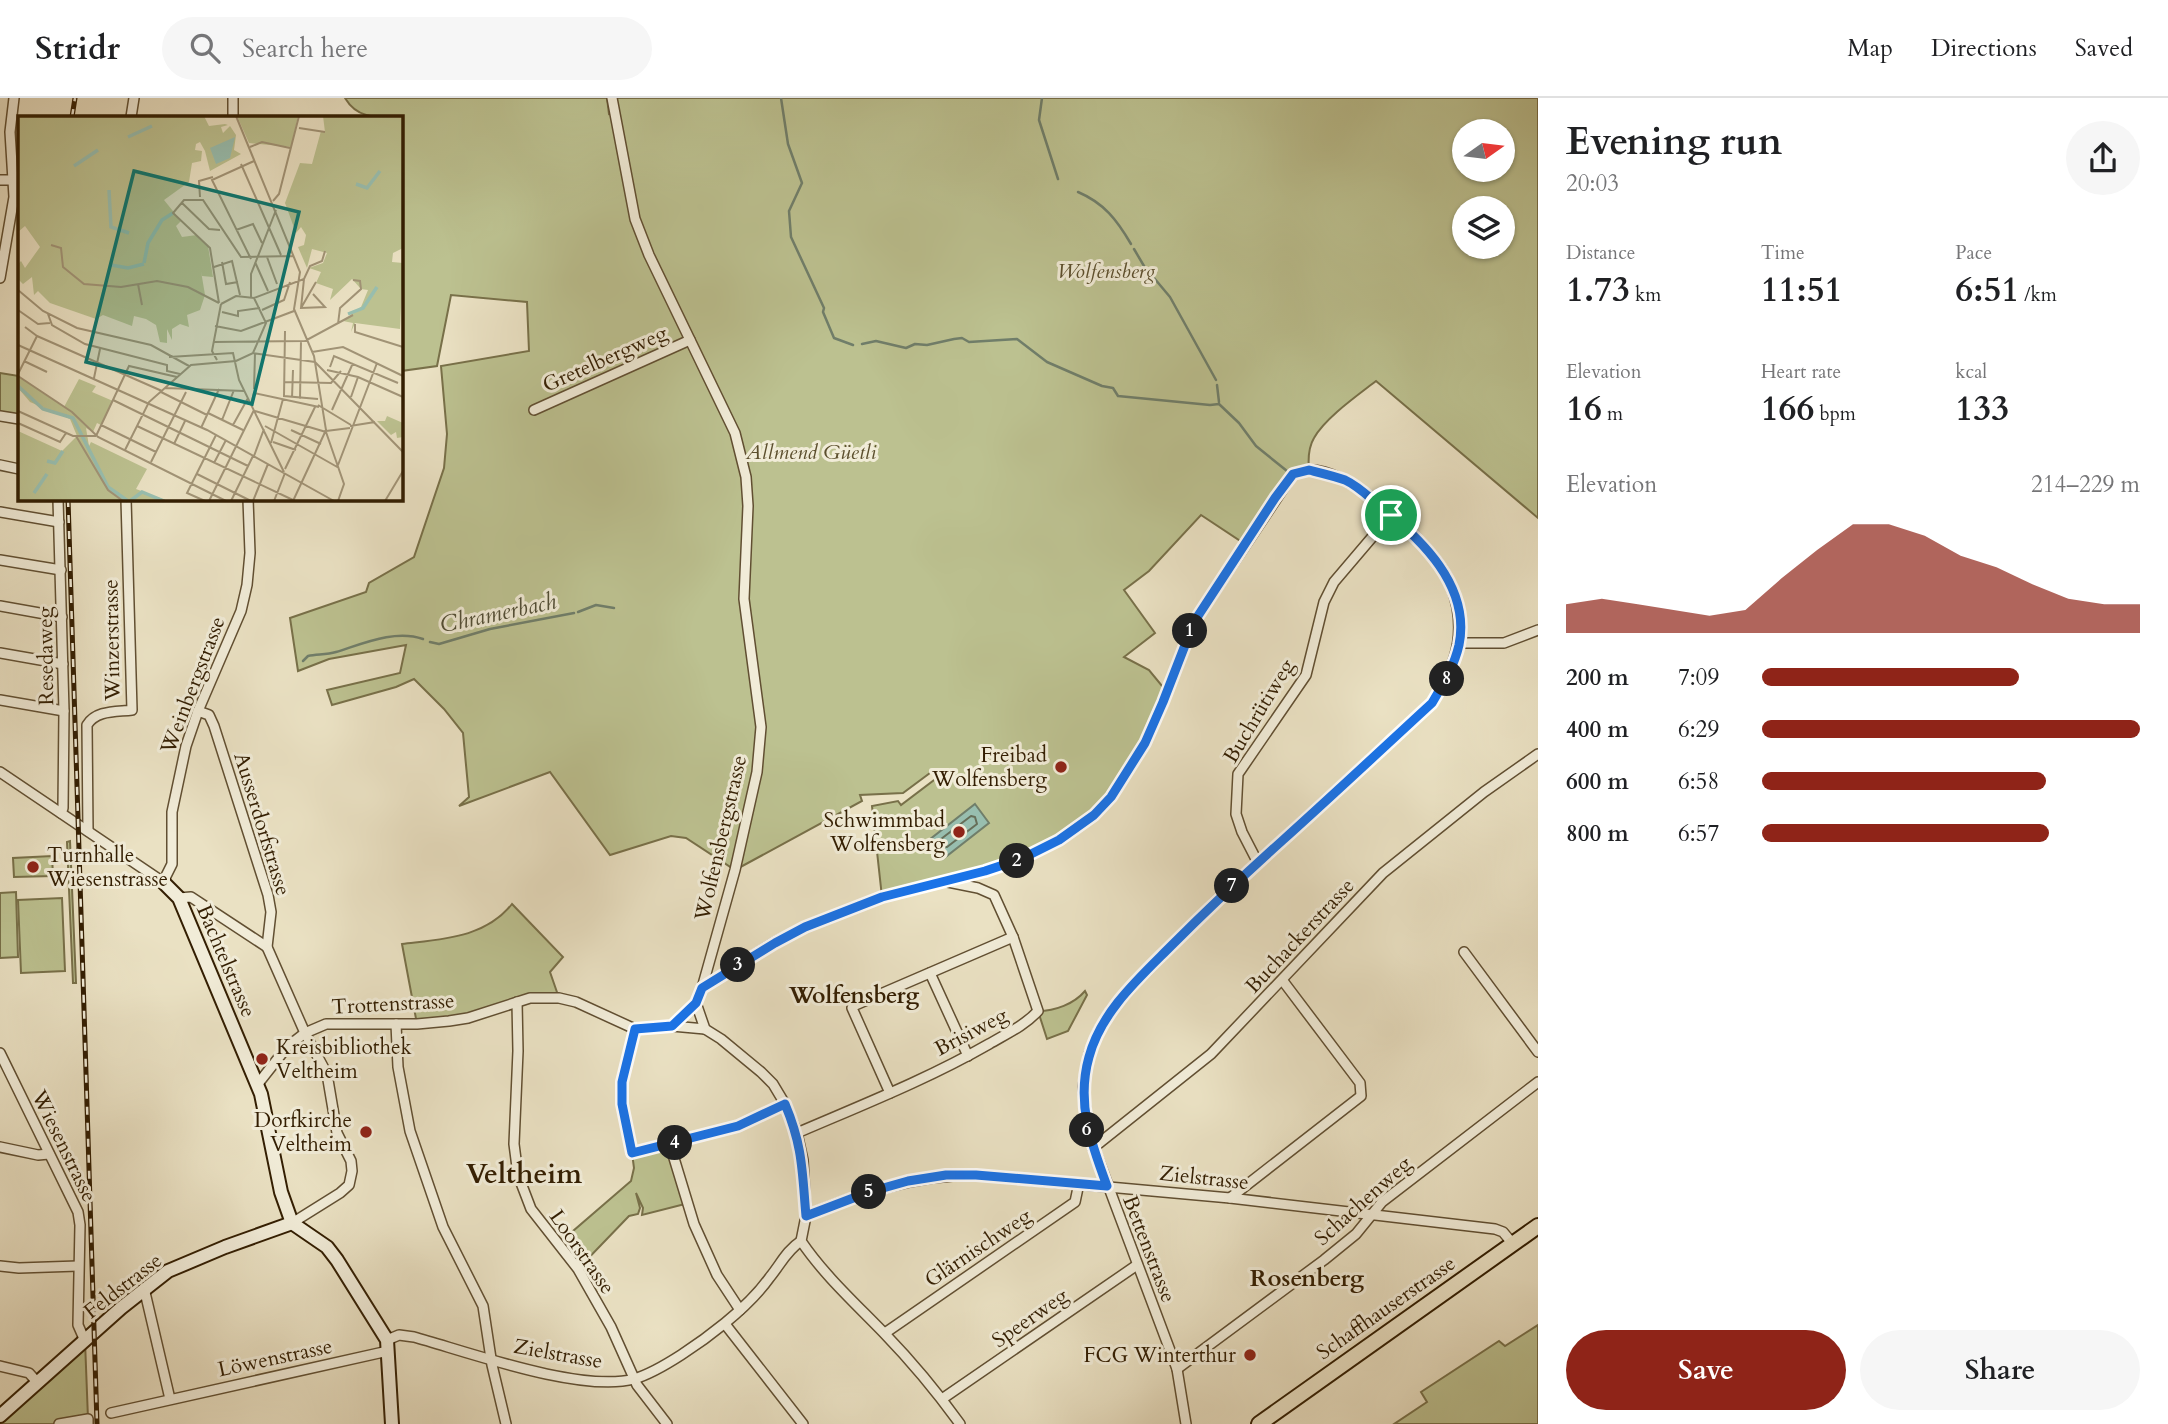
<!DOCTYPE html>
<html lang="en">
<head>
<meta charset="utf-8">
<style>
	body { margin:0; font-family:Cardo,serif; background:#f6f6f6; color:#202124; height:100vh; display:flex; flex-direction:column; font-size:26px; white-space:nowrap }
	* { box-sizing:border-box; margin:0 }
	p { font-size:23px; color:#757577 }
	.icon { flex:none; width:38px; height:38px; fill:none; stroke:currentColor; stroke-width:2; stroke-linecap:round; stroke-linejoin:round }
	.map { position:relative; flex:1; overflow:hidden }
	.panel { display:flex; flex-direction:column; background:#fff; width:630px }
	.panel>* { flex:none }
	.needle { width:46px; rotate:76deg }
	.tools { position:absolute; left:1452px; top:21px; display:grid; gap:14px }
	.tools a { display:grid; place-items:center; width:63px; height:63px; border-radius:50%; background:#fff; box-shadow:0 2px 5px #0004; font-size:35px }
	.pin { position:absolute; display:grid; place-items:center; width:60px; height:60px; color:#fff; margin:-30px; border:4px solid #fff; border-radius:50%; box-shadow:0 2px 7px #0007 }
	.km { position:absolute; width:35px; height:35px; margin:-18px; border-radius:50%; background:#222; color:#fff; font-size:19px; line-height:35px; text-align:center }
	.round { display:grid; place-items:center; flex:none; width:74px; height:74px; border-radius:37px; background:#f6f6f6 }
	.summary { display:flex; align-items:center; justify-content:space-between; height:119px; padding:0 28px }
	h1 { font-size:38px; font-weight:700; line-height:52px }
	.metrics { display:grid; grid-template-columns:repeat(3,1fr); gap:10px; height:119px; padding:7px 28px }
	.metrics div { display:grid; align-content:center }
	.metrics b { font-size:35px; font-weight:700 }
	.metrics small { font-size:19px; font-weight:400 }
	.metrics p { font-size:19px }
	.chart { height:196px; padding:14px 28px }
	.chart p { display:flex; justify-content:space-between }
	.chart svg { width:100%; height:126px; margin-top:7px; fill:#8f2418; opacity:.7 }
	.button { display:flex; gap:14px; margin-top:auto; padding:14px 28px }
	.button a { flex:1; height:80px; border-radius:42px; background:#8f2418; color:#fff; font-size:28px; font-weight:700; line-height:80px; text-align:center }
	.button a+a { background:#f6f6f6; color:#202124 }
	ul { padding:0 28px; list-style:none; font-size:23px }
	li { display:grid; grid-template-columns:112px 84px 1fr; align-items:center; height:52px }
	li i { height:18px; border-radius:9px; background:#8f2418 }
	header { display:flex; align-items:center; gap:42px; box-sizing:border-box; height:98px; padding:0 35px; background:#fff; border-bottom:2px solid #e0e0e0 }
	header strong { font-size:33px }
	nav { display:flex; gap:38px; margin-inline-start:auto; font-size:24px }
	.search { width:490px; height:63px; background:#f6f6f6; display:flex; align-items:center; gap:18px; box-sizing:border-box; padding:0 24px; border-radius:38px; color:#757577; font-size:26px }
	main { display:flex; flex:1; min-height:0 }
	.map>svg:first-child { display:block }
	.green { fill:#bcc190; stroke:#787049; stroke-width:2; fill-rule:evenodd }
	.water { fill:#98beaf; stroke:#707e6a; stroke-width:2 }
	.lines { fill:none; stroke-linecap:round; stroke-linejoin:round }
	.shore { stroke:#666e58; stroke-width:2 }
	.stream { stroke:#707e6a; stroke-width:2.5 }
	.street-casing { stroke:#614f32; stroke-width:12 }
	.secondary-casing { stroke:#331e02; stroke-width:16 }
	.primary-casing { stroke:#331e02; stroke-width:18 }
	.street { stroke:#f1ecd8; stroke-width:9 }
	.secondary { stroke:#f1ecd8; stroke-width:12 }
	.primary { stroke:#eae1c3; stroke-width:14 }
	.rail-casing { stroke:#331e02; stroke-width:5 }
	.rail { stroke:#f1ecd8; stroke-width:2.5; stroke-dasharray:8; stroke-linecap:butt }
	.route-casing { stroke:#fff; stroke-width:14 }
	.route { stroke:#1a73e8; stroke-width:9 }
	.poi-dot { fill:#8f2418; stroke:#f1ecd8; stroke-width:2.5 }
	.labels { text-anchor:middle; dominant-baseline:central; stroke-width:6; stroke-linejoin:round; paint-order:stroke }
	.park-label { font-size:21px; font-style:italic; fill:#5c4f2d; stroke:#f1ecd8 }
	.street-label { font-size:21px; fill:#331e02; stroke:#f1ecd8 }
	.poi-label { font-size:21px; fill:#331e02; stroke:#f1ecd8; text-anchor:end }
	.water-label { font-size:23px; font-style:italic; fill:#514e36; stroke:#f1ecd8 }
	.neighbourhood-label { font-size:23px; font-weight:bold; fill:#331e02; stroke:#f1ecd8 }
	.quarter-label { font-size:24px; font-weight:bold; fill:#331e02; stroke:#f1ecd8 }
	.district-label { font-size:28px; font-weight:bold; fill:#331e02; stroke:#f1ecd8 }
	.inset-river { fill:none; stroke:#98beaf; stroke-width:3.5 }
	.inset-road { fill:none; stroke:#a19376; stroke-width:2 }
	.view { fill:#0f766e; fill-opacity:0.15; stroke:#0f766e; stroke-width:3.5 }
	.inset-edge { fill:none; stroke:#331e02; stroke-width:3.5 }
</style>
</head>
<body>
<header>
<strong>Stridr</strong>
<div class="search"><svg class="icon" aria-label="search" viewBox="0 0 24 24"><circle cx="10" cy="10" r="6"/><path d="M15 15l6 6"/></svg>Search here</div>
<nav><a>Map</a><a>Directions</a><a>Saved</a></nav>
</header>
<main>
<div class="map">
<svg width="1538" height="1326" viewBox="0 0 1538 1326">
	<rect width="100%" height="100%" fill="#eae1c3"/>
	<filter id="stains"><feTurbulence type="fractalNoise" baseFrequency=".00286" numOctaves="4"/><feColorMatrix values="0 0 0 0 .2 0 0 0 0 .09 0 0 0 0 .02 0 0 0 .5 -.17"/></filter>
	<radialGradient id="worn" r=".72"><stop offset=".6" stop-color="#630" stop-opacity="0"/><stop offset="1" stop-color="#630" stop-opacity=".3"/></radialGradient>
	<g class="green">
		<path d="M345 0H607L609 16 614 15 612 0H1538V420L1376 283C1358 297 1325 320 1314 340 1308 350 1308 361 1309 372L1293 376 1245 446 1201 417 1149 473 1124 492 1155 535 1124 559 1149 572 1167 594 1145 645 1094 717 1021 761 882 799 872 708 898 703 901 707 938 679 935 675H930L903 695 860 697 862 703 735 772 686 740 671 738 610 757 550 674 459 708 469 699 463 635 444 611 414 581 396 589 332 607 327 592 400 575 406 547 329 561 298 573 290 520 366 494 369 485 414 459 444 370 447 336 441 268 529 253 527 204 451 197 437 268 401 273V19C378 19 358 22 345 0ZM1465 33H1503V72H1465ZM1465 110H1503V149H1465Z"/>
		<path d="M0 275 19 278V319L0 315Z"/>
		<path d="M70 743 76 885H73L67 744Z"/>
		<path d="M52 758 53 778 14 779 13 760Z"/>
		<path d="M16 794 18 859 0 860V795Z"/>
		<path d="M62 800 65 873 21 875 18 802Z"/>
		<path d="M512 806 563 859 550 874 559 900H530L468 920 417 926 402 846C443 841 485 840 512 806Z"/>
		<path d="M1085 893 1087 897 1068 933 1047 941 1038 913C1055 913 1074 906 1085 893Z"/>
		<path d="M670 1047 685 1106 642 1117 643 1110 636 1095 640 1110 638 1116 629 1118 578 1171 558 1146 631 1083 634 1070 632 1055Z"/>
		<path d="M1538 1227V1326H1394L1427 1304 1421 1294 1499 1243 1505 1248Z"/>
		<path d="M85 1243 88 1321 59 1326H0V1318Z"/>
	</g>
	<path class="water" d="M975 706 989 725 943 761 929 742Z"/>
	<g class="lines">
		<path class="shore" d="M971 718 975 719 977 726 947 749H943L941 741Z"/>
		<g class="stream">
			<path d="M781 0 788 46 802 85 789 113 791 139 824 210 823 214 834 240 853 247"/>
			<path d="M1042 0 1039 22 1058 81"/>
			<path d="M1078 94C1104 105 1117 122 1131 146"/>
			<path d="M1134 151 1144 168 1170 199 1216 282"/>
			<path d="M862 246 876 243 906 250 915 246 927 247 954 241 962 240 969 244 1017 241 1047 264 1102 288 1113 290 1118 298 1210 307 1219 306 1239 325 1256 348 1287 373"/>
			<path d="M1217 287 1219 304"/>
			<path d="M578 514 596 507 614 510"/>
			<path d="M430 544 439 546 490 531 574 515"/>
			<path d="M303 563 308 558C317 556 326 557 336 554 362 546 395 531 423 541"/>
		</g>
		<g class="street-casing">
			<g id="street">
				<path d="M233 0V19"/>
				<path d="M612 0 635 121 649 157 735 335 746 379 748 408 744 501 761 629 757 674 735 772 702 890 696 905 705 931 721 941 761 974 773 986 785 1006 797 1035 803 1062 806 1118 801 1143C824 1177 855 1205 884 1235 911 1263 937 1294 960 1326"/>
				<path d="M131 19 134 0"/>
				<path d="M0 82H19"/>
				<path d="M0 180 14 99 10 34 14 0"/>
				<path d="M534 312 690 242"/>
				<path d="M0 318 19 321"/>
				<path d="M0 367 19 371"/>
				<path d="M58 401 64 613 63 710 61 715"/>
				<path d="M0 414 59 424"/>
				<path d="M0 462 61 472"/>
				<path d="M0 508 62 519"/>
				<path d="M1459 545H1504L1538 532"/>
				<path d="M0 555 63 566"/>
				<path d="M0 602 64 613"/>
				<path d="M198 613 209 617 214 628 268 797 271 814 267 849 305 935 327 976 337 1035 351 1063 352 1073 349 1087 340 1095 292 1125"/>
				<path d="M0 674 163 784 172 766V714L186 648 198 613 241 513 247 487 250 455 248 401"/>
				<path d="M88 733 87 627C96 612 116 614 132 612L126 401"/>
				<path d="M1258 765 1242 734 1236 716 1238 676 1306 577 1324 504 1334 484 1391 417"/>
				<path d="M179 800 191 799 267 849"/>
				<path d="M1464 854 1538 954"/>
				<path d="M930 875 968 958"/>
				<path d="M702 890 775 844 805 829 882 799 985 773 1021 761 1059 742 1094 717 1111 699 1145 645 1163 604 1194 524 1293 376C1298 375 1304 372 1309 372 1350 371 1419 436 1441 469 1449 480 1454 495 1457 509 1464 548 1451 573 1432 605L1222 797 1138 882 1112 911 1099 932 1089 956 1083 989 1088 1034 1177 1271 1186 1326"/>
				<path d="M517 904 518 953 514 1046 518 1077 531 1111 578 1171 611 1229 637 1287 667 1326"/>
				<path d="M396 926 398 969 410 1033 443 1129 483 1208 492 1267 506 1326"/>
				<path d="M672 928 705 931"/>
				<path d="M635 931 622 984V1006L632 1055 738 1028 785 1006"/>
				<path d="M0 955 78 1114 80 1127 78 1227 85 1243"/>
				<path d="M257 987 287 949 305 935 326 926H417L449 923 468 920 530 900H559L576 904 635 931 672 928 696 905"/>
				<path d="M890 995 852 910 853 908 1013 839"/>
				<path d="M797 1035C862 1007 928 981 989 946 1006 936 1024 928 1038 913L1013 839 994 797 978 790 948 784"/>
				<path d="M670 1047 694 1126 717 1177 740 1212"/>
				<path d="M0 1049 38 1057 49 1056"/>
				<path d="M1093 1050 1211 956 1383 775 1484 694 1538 656"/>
				<path d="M1230 1100 1361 998 1360 985 1283 883"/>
				<path d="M806 1118C861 1095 916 1077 976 1077L1230 1100 1495 1131 1503 1134 1513 1146"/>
				<path d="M0 1168 19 1170 78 1168"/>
				<path d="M144 1190 170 1301"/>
				<path d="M725 1226 803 1326"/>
				<path d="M885 1235 1075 1104 1079 1085"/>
				<path d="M387 1242 399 1237 414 1239C468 1254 581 1295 634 1281 661 1273 703 1243 725 1225 741 1212 758 1196 770 1179 780 1167 787 1152 801 1143"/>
				<path d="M0 1268 29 1275 37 1284"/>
				<path d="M1177 1271 1324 1162 1356 1136 1382 1104 1538 984"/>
				<path d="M942 1301 1137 1167"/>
				<path d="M111 1315 388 1253"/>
				<path d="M59 1326 88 1321V1326"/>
			</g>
		</g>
		<g class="secondary-casing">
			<g id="secondary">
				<path d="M163 784 179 800 261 996 281 1094 292 1125 327 1149 337 1162 387 1242 392 1326"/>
				<path d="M0 1318 121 1210 168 1173 225 1149 292 1125"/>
			</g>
		</g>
		<g class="primary-casing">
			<path id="primary" d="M1259 1326 1538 1128"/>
		</g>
		<use href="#street" class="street"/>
		<use href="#secondary" class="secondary"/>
		<use href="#primary" class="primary"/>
		<g class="rail-casing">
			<g id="rail">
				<path d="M72 19 75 0"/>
				<path d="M68 401 97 1326"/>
			</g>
		</g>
		<use href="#rail" class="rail"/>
	</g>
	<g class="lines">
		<g class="route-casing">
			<path id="route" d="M1309 372C1321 375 1334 378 1345 382 1358 388 1369 399 1380 408 1421 441 1471 488 1459 547 1454 569 1443 586 1432 605 1382 651 1333 697 1283 742 1244 777 1207 812 1170 849 1138 881 1101 914 1089 959 1076 1005 1091 1045 1107 1088L976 1077H946L908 1083 869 1094 806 1118C802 1073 803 1049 785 1006L738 1028 632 1055 622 1006V984L635 931 672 928 696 905 702 890 775 845 805 829 882 799 985 773 1021 761 1059 742 1094 717 1111 699 1145 645 1163 604 1194 524 1275 400 1293 376Z"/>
		</g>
		<use href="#route" class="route"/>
	</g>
	<g class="poi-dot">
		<circle cx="1061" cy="669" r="7"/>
		<circle cx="959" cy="734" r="7"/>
		<circle cx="33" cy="769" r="7"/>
		<circle cx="262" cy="961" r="7"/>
		<circle cx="366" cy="1034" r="7"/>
		<circle cx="1250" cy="1257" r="7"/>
	</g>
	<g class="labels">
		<g class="park-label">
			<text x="1106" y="173">Wolfensberg</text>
			<text x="811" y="354">Allmend Güetli</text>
		</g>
		<g class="street-label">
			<text transform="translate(605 261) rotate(-24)">Gretelbergweg</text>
			<text transform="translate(112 542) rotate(-91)">Winzerstrasse</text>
			<text transform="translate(46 558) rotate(-91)">Resedaweg</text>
			<text transform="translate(193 587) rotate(-69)">Weinbergstrasse</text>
			<text transform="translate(1259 613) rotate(-59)">Buchrütiweg</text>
			<text transform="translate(262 726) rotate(73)">Ausserdorfstrasse</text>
			<text transform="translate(721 740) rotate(-77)">Wolfensbergstrasse</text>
			<text transform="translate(1300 838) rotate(-47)">Buchackerstrasse</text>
			<text transform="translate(226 863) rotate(67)">Bachtelstrasse</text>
			<text transform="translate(393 906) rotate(-3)">Trottenstrasse</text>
			<text transform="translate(971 934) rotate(-28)">Brisiweg</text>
			<text transform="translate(64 1048) rotate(64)">Wiesenstrasse</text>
			<text transform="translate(1204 1080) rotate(6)">Zielstrasse</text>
			<text transform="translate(1363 1103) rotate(-42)">Schachenweg</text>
			<text transform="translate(978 1150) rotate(-34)">Glärnischweg</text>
			<text transform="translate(1149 1151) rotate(69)">Bettenstrasse</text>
			<text transform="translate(582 1154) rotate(55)">Loorstrasse</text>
			<text transform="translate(123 1188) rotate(-38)">Feldstrasse</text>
			<text transform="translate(1386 1210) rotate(-35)">Schaffhauserstrasse</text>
			<text transform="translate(1030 1220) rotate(-35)">Speerweg</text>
			<text transform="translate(558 1256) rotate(10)">Zielstrasse</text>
			<text transform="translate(275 1260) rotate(-12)">Löwenstrasse</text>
		</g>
		<g class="poi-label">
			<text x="1047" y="657">Freibad<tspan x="1047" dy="24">Wolfensberg</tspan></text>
			<text x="945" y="722">Schwimmbad<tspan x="945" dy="24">Wolfensberg</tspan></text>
			<text x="47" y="757" text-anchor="start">Turnhalle<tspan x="47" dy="24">Wiesenstrasse</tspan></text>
			<text x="276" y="949" text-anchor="start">Kreisbibliothek<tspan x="276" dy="24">Veltheim</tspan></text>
			<text x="352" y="1022">Dorfkirche<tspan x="352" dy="24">Veltheim</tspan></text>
			<text x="1236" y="1257">FCG Winterthur</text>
		</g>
		<g class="water-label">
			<text transform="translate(498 515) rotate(-12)">Chramerbach</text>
		</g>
		<g class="neighbourhood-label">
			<text x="854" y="897">Wolfensberg</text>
		</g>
		<g class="quarter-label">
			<text x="1307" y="1180">Rosenberg</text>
		</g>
		<g class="district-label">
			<text x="524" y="1076">Veltheim</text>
		</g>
	</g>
	<g transform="translate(18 18)">
		<rect width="385" height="385" fill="#eae1c3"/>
		<path d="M0 0H186L191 10 207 8 210 9 203 11 205 17 212 10 218 19 216 34 223 38 192 55 187 35 182 26 178 28 177 34 184 35 183 45 174 47 171 66 146 84 163 105 158 110 164 121 179 119 190 130 195 161 184 160 183 155 187 179 182 194 169 199 171 211 162 208 154 213V224L149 213V227L142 226 138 209 128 203 116 200 114 210 85 199 78 203 32 187 20 175 16 179 14 161 5 168 0 163V148L3 145 7 152 22 131 7 110 0 116ZM219 0H280L273 31 231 27ZM305 0H385V132L375 137 374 146 385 147 382 213 337 207 333 216 335 207 325 205 343 191 350 174 343 173 334 163 312 184 315 173 298 167 303 156 291 152 305 147 309 137 294 133 289 152 280 131 286 129 288 119 283 111 278 117 267 87 282 47 294 48 303 15 307 16ZM0 260 46 291 61 263 78 270 74 276 95 285 83 309 79 307 75 316 68 312 71 330 73 326 129 353 118 373 150 385H0V315L44 335 59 320 52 303 12 286 0 272ZM369 300 385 307V321L379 322 378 316 373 319 359 305H367Z" fill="#bcc190"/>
		<path d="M217 21 212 42 198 48 192 32Z" fill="#98beaf"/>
		<path class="inset-river" d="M110 21 134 10M56 50 80 34M338 68 349 72 362 55M91 74 93 111 111 117M126 147 130 127 144 104 155 97M93 149 110 152 126 148M330 198 345 192 359 171M0 270 25 293 55 302 90 371 110 385M29 345 37 347 45 335M16 377 29 358M112 385 124 376 146 385"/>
		<path class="inset-road" d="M218 0 282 156 276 193 296 240 308 314 275 385M281 12 307 16M232 31 244 26 272 32M223 48 263 139M182 81 181 65 195 61M255 85 261 78 281 0M163 86 191 113 202 114M218 114 235 108 244 127M33 129 43 132 45 151 66 168 103 171 139 165 170 171 201 187M249 141 259 168M233 143 194 64 236 45M204 146 208 168 220 166M237 146 250 175M196 151 214 145 222 179M286 163 283 192 307 191 295 178M120 168 124 189M0 174 25 195 59 212 133 229 171 250M233 181V158L258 94M201 187 192 132 155 97 166 84H185L223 141 276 140M203 188 218 180 236 182 286 163 292 150 304 145 307 135M283 192 298 166M0 194 20 208 32 207M244 194 266 184 272 166M204 196 220 200V195L242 192M30 198 34 209 67 228 149 249V255L162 258M320 208 322 192 343 173 342 165 335 164M337 208V216L385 231M197 210 223 215 276 195M267 215 266 280 300 283M19 220 144 275M196 226 287 225 335 199M0 229 189 314 316 385M294 236 325 231 385 260M235 237 248 207 236 182M151 241 215 237 221 264 266 356M199 244 194 235 203 188M6 245 29 256M297 246 385 336M312 251 316 240 380 267M309 254 340 261 385 281M0 258 19 220 7 211M0 260 54 296 80 321 208 385M76 262 82 233M267 266 313 267 323 255M147 272 226 275M236 273 237 237M143 276 189 299M333 281 340 261M274 282 275 254M282 283 283 225M95 284 230 350M233 288 236 277 301 291M300 289 333 309M314 294 335 247M0 295 55 320H78M237 295 308 316M190 297 225 314M204 304 216 274M0 307 42 326 48 317M83 309 138 336M215 309 230 282M119 310 275 384M247 310 321 352M332 310 357 306M183 312 201 273M273 314 303 328M308 315 332 312M308 316 326 368 320 385M58 320 90 374 105 385M78 320 111 250 159 261M255 326 278 334M253 327 265 283M156 328 167 305M107 334 131 286 173 249 218 245 235 237 297 246M236 340 246 313M133 346 168 276M196 347 208 324M320 349 359 247M267 353 297 291M179 358 233 385M187 385 169 377 198 319M191 385 236 294M213 385 235 340M235 385 250 348M256 385 267 357M367 385 385 355"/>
		<path class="view" d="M116 55 281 96 234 288 68 246Z"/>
		<rect width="385" height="385" class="inset-edge"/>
	</g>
	<rect width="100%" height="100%" filter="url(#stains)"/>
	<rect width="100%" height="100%" fill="url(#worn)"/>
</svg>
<div class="tools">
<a><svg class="needle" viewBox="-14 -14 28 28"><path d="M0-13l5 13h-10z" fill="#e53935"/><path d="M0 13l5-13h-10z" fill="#757577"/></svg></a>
<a><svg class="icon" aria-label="layers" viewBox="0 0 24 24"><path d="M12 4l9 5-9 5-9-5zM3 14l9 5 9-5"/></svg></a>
</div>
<div class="pin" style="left:1391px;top:417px;background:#1e9e55"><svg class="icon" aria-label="arrive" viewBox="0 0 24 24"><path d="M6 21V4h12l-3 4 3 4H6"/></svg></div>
<b class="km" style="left:1190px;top:533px">1</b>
<b class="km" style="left:1017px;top:763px">2</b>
<b class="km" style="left:738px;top:867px">3</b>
<b class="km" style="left:675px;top:1045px">4</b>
<b class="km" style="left:869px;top:1094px">5</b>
<b class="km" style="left:1087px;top:1032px">6</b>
<b class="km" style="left:1232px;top:788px">7</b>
<b class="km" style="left:1447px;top:581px">8</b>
</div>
<section class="panel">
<div class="summary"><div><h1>Evening run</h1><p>20:03</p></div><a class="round"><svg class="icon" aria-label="share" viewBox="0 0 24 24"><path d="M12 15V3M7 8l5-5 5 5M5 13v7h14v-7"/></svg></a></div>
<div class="metrics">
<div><p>Distance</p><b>1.73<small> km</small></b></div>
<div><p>Time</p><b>11:51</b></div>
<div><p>Pace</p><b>6:51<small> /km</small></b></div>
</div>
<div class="metrics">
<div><p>Elevation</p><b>16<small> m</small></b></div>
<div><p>Heart rate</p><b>166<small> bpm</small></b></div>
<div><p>kcal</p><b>133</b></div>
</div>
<div class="chart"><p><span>Elevation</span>214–229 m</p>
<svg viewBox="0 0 160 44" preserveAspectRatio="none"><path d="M0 44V34L10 32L20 34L30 36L40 38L50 36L60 25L70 15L80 6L90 6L100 10L110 17L120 21L130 27L140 32L150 34L160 34V44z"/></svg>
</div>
<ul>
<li><b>200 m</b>7:09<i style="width:68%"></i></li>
<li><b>400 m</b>6:29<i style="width:100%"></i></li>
<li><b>600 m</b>6:58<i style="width:75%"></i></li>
<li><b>800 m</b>6:57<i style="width:76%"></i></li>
</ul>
<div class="button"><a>Save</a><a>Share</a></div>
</section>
</main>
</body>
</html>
